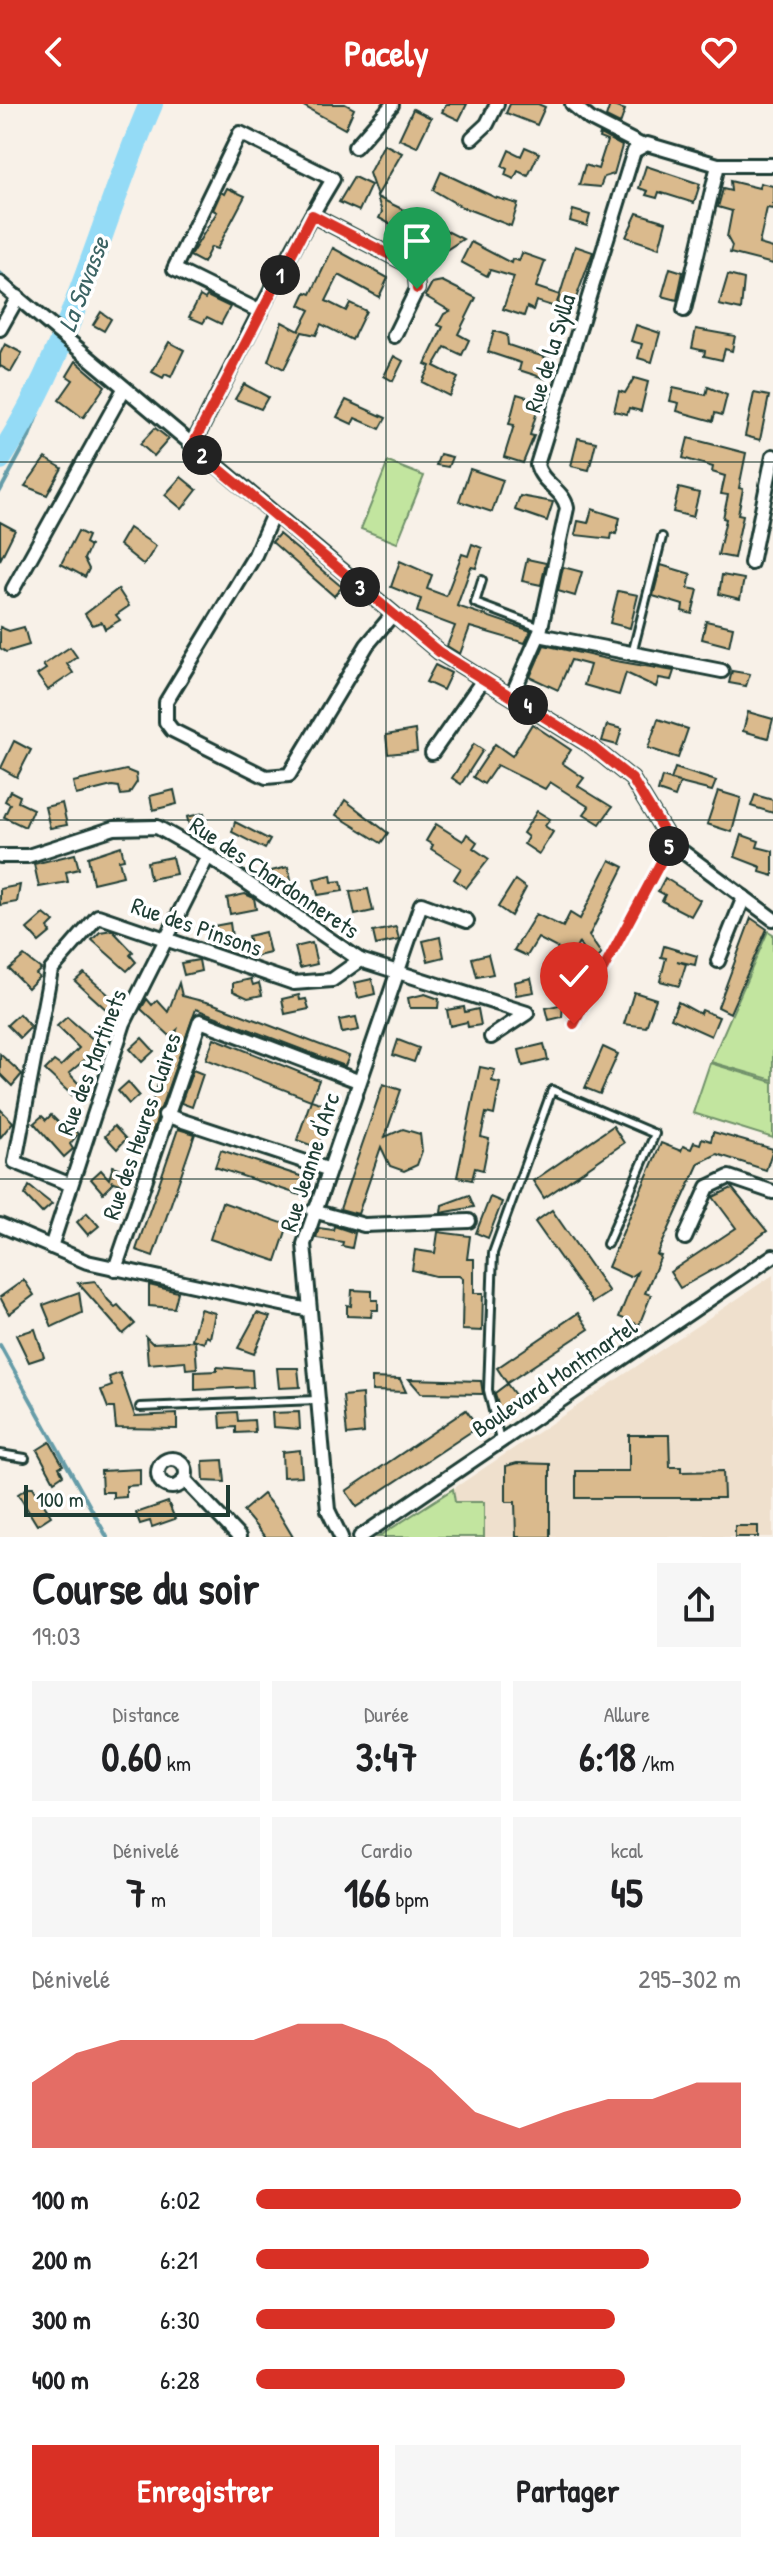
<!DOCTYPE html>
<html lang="fr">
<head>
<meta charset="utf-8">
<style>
	body { margin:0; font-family:"Patrick Hand",sans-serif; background:#f6f6f6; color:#202124; height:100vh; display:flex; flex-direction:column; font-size:30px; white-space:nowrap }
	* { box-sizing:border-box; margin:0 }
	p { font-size:26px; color:#757577 }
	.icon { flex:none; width:44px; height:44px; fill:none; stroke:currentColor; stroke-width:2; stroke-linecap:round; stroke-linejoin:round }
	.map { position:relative; height:1433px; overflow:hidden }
	.drawer { display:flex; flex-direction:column; background:#fff; flex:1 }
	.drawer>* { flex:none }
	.scale { position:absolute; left:24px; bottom:20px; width:206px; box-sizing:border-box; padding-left:8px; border:4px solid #1f3d34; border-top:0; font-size:22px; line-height:28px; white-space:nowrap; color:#1f3d34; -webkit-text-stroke:6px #fff; paint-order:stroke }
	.pin { position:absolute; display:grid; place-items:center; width:68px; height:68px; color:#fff; margin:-82px -34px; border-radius:50% 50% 50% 0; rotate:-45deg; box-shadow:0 0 8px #0007 }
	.pin .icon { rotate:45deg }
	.km { position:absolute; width:40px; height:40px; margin:-20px; border-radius:50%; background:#222; color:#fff; font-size:22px; line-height:40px; text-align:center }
	.round { display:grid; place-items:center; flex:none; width:84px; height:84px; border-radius:0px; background:#f6f6f6 }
	.headline { display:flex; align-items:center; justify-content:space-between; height:136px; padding:0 32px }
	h1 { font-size:44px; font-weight:700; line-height:60px }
	.stats { display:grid; grid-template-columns:repeat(3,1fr); gap:12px; height:136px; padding:8px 32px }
	.stats div { display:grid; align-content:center; border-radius:0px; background:#f6f6f6; text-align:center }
	.stats b { font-size:40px; font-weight:700 }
	.stats small { font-size:22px; font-weight:400 }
	.stats p { font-size:22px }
	.chart { height:224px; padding:16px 32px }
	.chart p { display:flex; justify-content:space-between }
	.chart svg { width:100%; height:144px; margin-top:8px; fill:#d93025; opacity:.7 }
	.primary-button { display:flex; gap:16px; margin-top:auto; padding:16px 32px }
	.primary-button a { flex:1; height:92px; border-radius:0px; background:#d93025; color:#fff; font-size:32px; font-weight:700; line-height:92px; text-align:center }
	.primary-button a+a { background:#f6f6f6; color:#202124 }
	ul { padding:0 32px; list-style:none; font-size:26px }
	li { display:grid; grid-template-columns:128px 96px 1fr; align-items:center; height:60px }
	li i { height:20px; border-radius:10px; background:#d93025 }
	header { display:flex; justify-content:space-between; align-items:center; height:104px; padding:0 32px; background:#d93025; color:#fff; font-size:36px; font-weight:700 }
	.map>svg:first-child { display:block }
	.built { fill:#efe0cd }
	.green { fill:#c2e59f; stroke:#70916a; stroke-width:2 }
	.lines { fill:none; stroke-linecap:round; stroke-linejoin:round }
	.stream { stroke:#659ca8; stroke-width:4 }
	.river { stroke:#94dbf6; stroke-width:24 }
	.building { fill:#daba8d; stroke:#1f3d34; stroke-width:2 }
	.service-casing { stroke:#1f3d34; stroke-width:12 }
	.minor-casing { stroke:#1f3d34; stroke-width:18 }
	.service { stroke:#fff; stroke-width:6 }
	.minor { stroke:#fff; stroke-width:12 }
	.route-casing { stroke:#fff; stroke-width:16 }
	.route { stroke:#d93025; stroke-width:10 }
	.grid { fill:none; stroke:#1f3d34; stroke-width:2; stroke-opacity:0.55 }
	.labels { text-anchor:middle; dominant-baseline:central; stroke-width:7; stroke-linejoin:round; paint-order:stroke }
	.street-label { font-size:24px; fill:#1f3d34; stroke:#fff }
	.water-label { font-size:26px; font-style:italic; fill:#3c6464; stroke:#fff }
</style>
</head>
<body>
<header><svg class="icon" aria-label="back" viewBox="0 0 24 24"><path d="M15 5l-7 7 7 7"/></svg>Pacely<svg class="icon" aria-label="heart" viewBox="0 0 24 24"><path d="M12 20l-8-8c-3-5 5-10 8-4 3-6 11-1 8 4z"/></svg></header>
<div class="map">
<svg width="773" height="1433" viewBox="0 0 773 1433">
	<rect width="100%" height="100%" fill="#f8f1e8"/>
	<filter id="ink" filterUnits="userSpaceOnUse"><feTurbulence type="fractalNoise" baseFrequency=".0125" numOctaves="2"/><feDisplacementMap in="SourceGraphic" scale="16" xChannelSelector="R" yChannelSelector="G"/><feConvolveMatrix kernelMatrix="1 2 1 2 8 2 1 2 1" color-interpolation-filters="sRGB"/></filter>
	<g filter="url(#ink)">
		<path class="built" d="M773 1171V1433H484V1398H454L453 1385Z"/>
		<g class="green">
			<path d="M388 358 424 372 397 439 361 425Z"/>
			<path d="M768 827 773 830V976L711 958Z"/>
			<path d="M710 959 773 978V1034L693 1009Z"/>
			<path d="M453 1385 455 1398H484V1433H378Z"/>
		</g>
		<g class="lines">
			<g class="stream">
				<path d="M0 169 47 211"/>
				<path d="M0 387 28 335 65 239"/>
				<path d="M0 1241 107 1433"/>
			</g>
			<path class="river" d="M0 354C72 246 100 117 151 0"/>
		</g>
		<g class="building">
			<path d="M300 0H345L354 5 345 25Z"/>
			<path d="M446 0H467L459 16 442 8Z"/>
			<path d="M510 0H538L545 3 537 21 506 9Z"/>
			<path d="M610 1 625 6 620 20 606 13Z"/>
			<path d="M413 5 431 14 417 43 399 35Z"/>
			<path d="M600 30 622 42 614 70 604 73 600 83 579 81 585 61 598 65 607 37 599 34Z"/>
			<path d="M384 40 402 49 377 92 369 69Z"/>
			<path d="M525 43 539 49 528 72 518 67 514 75 505 71 507 65 502 62 509 46 521 52Z"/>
			<path d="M646 62 700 80 694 99 659 88 657 94 646 91 648 87 639 84Z"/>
			<path d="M441 68 494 93 518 100 511 122 462 103 433 86Z"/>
			<path d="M354 73 371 81 359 107 339 98Z"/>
			<path d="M730 77 759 84 760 79 773 82V105L767 104 759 140 773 144V160L730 149 732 142 727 133 732 107 718 103 723 85 731 87Z"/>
			<path d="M227 84 245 92 217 145 211 143 203 159 190 152 217 108 213 106 221 88 224 90Z"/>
			<path d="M377 93 427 117 463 135 443 148 418 135 379 114 382 108Z"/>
			<path d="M573 106 590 111 587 122 570 117Z"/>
			<path d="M637 109 666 118 659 144 626 133Z"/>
			<path d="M471 138 511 159 512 155 519 157 522 149 545 157 536 183 560 191 555 203 536 197 533 206 527 203 524 212 503 205 514 173 490 166 487 172 461 158Z"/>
			<path d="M575 142 593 148 572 205 557 200Z"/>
			<path d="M333 144 388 174 379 193 339 171 326 197 346 207 350 199 366 207 352 236 321 220 316 231 302 228 284 265 268 257 282 218 299 227 310 206 300 201 306 188 311 190Z"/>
			<path d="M670 164 683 168 677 196 662 192Z"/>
			<path d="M728 171 744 175 741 206 719 201Z"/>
			<path d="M442 177 476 194 458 230 469 236 462 251 445 243 434 262 458 274 449 292 422 278 430 262 425 260 443 223 438 221 444 210 450 207 425 192 432 179Z"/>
			<path d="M200 192 205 195 207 192 230 203 221 220 207 213 203 219 189 213Z"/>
			<path d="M101 208 111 215 104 227 93 221Z"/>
			<path d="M636 221 660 229 652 258 638 254 642 240 631 237Z"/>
			<path d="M696 225 735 232 732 247 725 245 722 256 704 252 705 247 692 244Z"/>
			<path d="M494 227 507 231 508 241 553 256 547 275 519 266 521 259 488 248Z"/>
			<path d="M169 238 184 246 171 273 165 270 163 274 152 268Z"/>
			<path d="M5 240 22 249 11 268 0 262V250Z"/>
			<path d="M394 252 403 257 393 277 384 272Z"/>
			<path d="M76 257 105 282 83 314 59 296 73 276 67 272Z"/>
			<path d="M634 274 648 278 641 307 629 304 627 310 614 307 619 287 625 289Z"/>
			<path d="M244 280 268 293 261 305 235 295Z"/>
			<path d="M708 283 727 291 722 311 715 309 713 317 677 307 679 299 670 297 673 284 706 291Z"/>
			<path d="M754 289 769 292 760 336 745 332Z"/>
			<path d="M517 290 537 296 534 303 538 304 530 331 534 332 523 359 504 353 514 321 509 320Z"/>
			<path d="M346 296 386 314 380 325 355 314 352 320 337 313Z"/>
			<path d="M155 324 169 335 154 352 140 340Z"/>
			<path d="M578 334 596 338 589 366 571 362Z"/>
			<path d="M688 334 746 349 739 384 743 385 738 410 743 411 734 454 718 451 726 415 723 414 728 391 721 390 725 372 712 368 713 363 683 354Z"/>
			<path d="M440 350 452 353 448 363 436 361Z"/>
			<path d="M45 354 62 364 47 391 25 382Z"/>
			<path d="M470 365 503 376 492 408 459 397Z"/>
			<path d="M181 373 197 386 182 405 165 391Z"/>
			<path d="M679 384 699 389 693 413 673 408Z"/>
			<path d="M520 392 553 398 547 417 515 406Z"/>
			<path d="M592 405 620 414 616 430 612 429 611 435 575 431 578 417 588 419Z"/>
			<path d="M0 418 15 426 0 456Z"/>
			<path d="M129 424 156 442 144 461 119 441Z"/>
			<path d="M78 427 88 432 85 439 90 442 84 455 89 465 85 473 61 460Z"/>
			<path d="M279 430 342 483 334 492 272 438Z"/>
			<path d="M472 440 482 444 476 464 471 463 457 502 531 527 525 539 470 523 460 550 447 542 455 522 417 508 421 495 391 483 400 457 432 471 427 485 446 492 462 450 468 452Z"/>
			<path d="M527 455 546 459 541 481 522 477Z"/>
			<path d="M661 461 691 470 688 484 698 486 692 510 682 507 683 501 653 492Z"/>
			<path d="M563 463 582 468 575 492 558 487Z"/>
			<path d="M722 471 744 475 740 495 719 490Z"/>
			<path d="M118 485 129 502 116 511 120 516 105 525 102 518 92 521 85 510Z"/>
			<path d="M618 487 638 491 630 524 610 519Z"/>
			<path d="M706 517 733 523 729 542 702 535Z"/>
			<path d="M0 523 9 527 24 523 29 541 6 548 0 544Z"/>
			<path d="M544 541 616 557 674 567 671 576 659 574 656 583 626 569 619 591 584 581 590 561 571 556 558 586 530 573Z"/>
			<path d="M70 543 77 553 67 560 73 569 48 586 37 571 46 565 43 561Z"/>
			<path d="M435 561 451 569 443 586 426 578Z"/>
			<path d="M732 567 750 570 746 582 729 579Z"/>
			<path d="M748 608 773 615 768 634 743 627Z"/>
			<path d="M658 615 688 625 678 654 648 644Z"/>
			<path d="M532 620 571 646 562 659 584 674 578 682 612 703 600 720 584 710 589 703 550 678 545 685 497 661 484 680 473 673 495 640 512 652Z"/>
			<path d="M607 621 622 625 617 641 602 637Z"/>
			<path d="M415 626 417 647 388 650 386 631Z"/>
			<path d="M14 637 31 646 17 673 1 664Z"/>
			<path d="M474 640 483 646 461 680 452 674Z"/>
			<path d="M675 664 716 677 712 687 680 679 675 693 658 687 662 673 679 678 671 676Z"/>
			<path d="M126 666 136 670 137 678 129 690 121 691 119 683 112 682 76 691 73 678Z"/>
			<path d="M174 686 177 700 153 706 150 692Z"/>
			<path d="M10 687 20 692 18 698 33 705 25 723 4 713 10 700 5 697Z"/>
			<path d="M718 687 741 694 732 728 707 720Z"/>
			<path d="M755 691 773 696V709L751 702Z"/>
			<path d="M345 696 388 729 381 739 336 711Z"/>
			<path d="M62 699 67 721 50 724 45 703Z"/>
			<path d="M537 707 550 715 545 722 553 728 539 750 524 740 528 733 523 729Z"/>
			<path d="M204 709 207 722 190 725 187 713Z"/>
			<path d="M235 718 270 736 265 745 232 728Z"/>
			<path d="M436 720 463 737 467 730 477 738 473 744 489 755 466 784 454 775 461 764 431 745 433 741 426 737Z"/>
			<path d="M742 731 759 737 757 743 773 747V772L760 768 761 763 735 753Z"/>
			<path d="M121 742 124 755 119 756 123 772 93 779 88 753Z"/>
			<path d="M75 750 79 765 66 768 68 778 39 783 34 760Z"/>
			<path d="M172 753 176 770 150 775 147 758Z"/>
			<path d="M610 756 624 763 589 832 602 851 589 858 579 839 572 852 538 834 527 852 514 846 536 810 563 823 570 809 580 815Z"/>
			<path d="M288 763 291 776 274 780 271 767Z"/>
			<path d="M331 771 332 778 341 777 343 787 318 791 314 775Z"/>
			<path d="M665 774 700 796 691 812 662 797 665 791 658 787Z"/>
			<path d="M515 776 526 784 511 812 498 803Z"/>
			<path d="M20 781 17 798 0 801V785Z"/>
			<path d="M368 785 373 807 355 811 350 788Z"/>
			<path d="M245 790 254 794 256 805 230 810 227 794Z"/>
			<path d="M44 810 54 818 48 824 51 828 39 838 27 825Z"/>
			<path d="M751 814 767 825 730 909 718 903Z"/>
			<path d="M230 819 232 833 211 837 208 823Z"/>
			<path d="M396 823 399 836 376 841 373 828Z"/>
			<path d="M112 826 133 848 130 851 136 858 127 867 92 836 100 828Z"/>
			<path d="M265 828 270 849 253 853 248 832Z"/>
			<path d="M440 833 444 853 428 857 423 837Z"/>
			<path d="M312 839 317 860 300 864 295 843Z"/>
			<path d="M664 842 697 852 695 861 677 857 686 860 679 882 660 877 666 854 661 853Z"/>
			<path d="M488 850 493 870 477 873 472 854Z"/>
			<path d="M24 852 41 865 36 870 39 873 28 884 9 865Z"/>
			<path d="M199 856 201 867 184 871 181 859Z"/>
			<path d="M84 869 118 899 109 908 75 877Z"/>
			<path d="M531 874 534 888 516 891 514 878Z"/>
			<path d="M251 875 253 881 259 879 262 891 248 894 233 887V879Z"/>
			<path d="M372 875 375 890 358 894 354 879Z"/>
			<path d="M179 879 182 892 214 900 349 952 345 962 196 905 151 1032 141 1029 177 926 170 932 141 905 147 895 152 901 157 896 168 908Z"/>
			<path d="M634 888 656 895 646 923 624 920Z"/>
			<path d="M425 890 439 895 438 904H410L408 894Z"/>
			<path d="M299 891 300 896 306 895 309 905 285 910 282 895Z"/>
			<path d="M678 898 700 910 702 906 719 913 711 932 671 914Z"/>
			<path d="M563 900 562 913 549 916 546 904Z"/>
			<path d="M464 903 465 908 478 905 481 921 468 923 467 918 450 922 447 906Z"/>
			<path d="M19 910 31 923 20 934 7 921Z"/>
			<path d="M67 913 101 942 69 969 86 988 77 996 45 966 54 957 61 962 79 944 57 922Z"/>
			<path d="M356 913 359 926 342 929 339 916Z"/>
			<path d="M142 934 154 947 142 958 130 945Z"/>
			<path d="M214 934 319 976 311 996 332 1003 318 1044 297 1036 311 996 206 955Z"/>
			<path d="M398 936 419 944 414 958 393 951Z"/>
			<path d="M544 940 548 956 523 962 519 946Z"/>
			<path d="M603 943 618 950 600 990 585 984Z"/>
			<path d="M0 950 22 970 12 982 0 970Z"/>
			<path d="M480 963 495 966 492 977 500 979 494 1011 486 1009 481 1033 489 1035 483 1066 475 1064 472 1076 457 1073Z"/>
			<path d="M193 966 203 970 192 1003 181 999Z"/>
			<path d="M128 978 139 991 129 1000 118 987Z"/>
			<path d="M383 980 401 986 385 1033 403 1025 420 1030 422 1047 417 1061 404 1067 390 1062 381 1043 358 1110 340 1105Z"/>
			<path d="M0 1005 13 1018 0 1034Z"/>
			<path d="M51 1011 63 1023 68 1019 78 1030 70 1040 73 1045 64 1053 34 1019 42 1012 46 1016Z"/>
			<path d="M114 1022 126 1035 117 1045 105 1032Z"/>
			<path d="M613 1022 624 1039 544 1094 533 1077Z"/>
			<path d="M178 1025 195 1030 153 1152 136 1146Z"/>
			<path d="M713 1028 773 1045 766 1066 717 1050 699 1059 657 1151 661 1152 645 1189 651 1191 639 1221 619 1213 637 1168 630 1173 608 1163 661 1039 681 1047 683 1042 691 1045 694 1038 700 1040 702 1034 711 1037Z"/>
			<path d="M221 1046 306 1074 300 1091 215 1063Z"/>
			<path d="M113 1062 128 1067 124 1081 111 1077 113 1079 103 1089 91 1075 101 1066 109 1075Z"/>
			<path d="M29 1082 52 1100 42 1109 25 1091Z"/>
			<path d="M732 1084 767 1127 723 1160 680 1184 670 1168 736 1124 713 1093Z"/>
			<path d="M469 1091 474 1103 441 1109 442 1101Z"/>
			<path d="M490 1093 502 1098 488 1134 476 1129Z"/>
			<path d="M222 1098 288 1121 276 1157 210 1135Z"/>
			<path d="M552 1106 609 1188 592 1199 535 1118Z"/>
			<path d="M87 1109 99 1122 88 1131 77 1118Z"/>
			<path d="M334 1122 355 1129 352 1144 342 1142 343 1138 316 1134 319 1124 333 1126Z"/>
			<path d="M438 1128 470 1132 467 1155H474V1189H483L482 1227 462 1226 463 1175 459 1172H435L412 1166 415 1146 435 1149Z"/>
			<path d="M24 1176 34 1191 9 1210 0 1193Z"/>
			<path d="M95 1177 108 1196 115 1203 118 1201 135 1220 123 1230 78 1179Z"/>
			<path d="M149 1181 178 1188 174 1204 149 1202Z"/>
			<path d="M352 1186 372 1187V1196H378V1206H372L371 1213 347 1212V1201L351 1202Z"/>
			<path d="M79 1188 82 1209 52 1223 43 1201Z"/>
			<path d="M200 1205 215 1209 210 1234 206 1232 204 1239 192 1235Z"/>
			<path d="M257 1209 270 1213 254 1250 238 1244Z"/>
			<path d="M578 1209 589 1225 507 1279 497 1264Z"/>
			<path d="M35 1225 44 1253 29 1258 16 1231Z"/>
			<path d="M146 1233 152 1239 195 1237 197 1264 186 1265 185 1257 148 1260Z"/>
			<path d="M217 1263 252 1266 253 1283 195 1286V1268L217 1267Z"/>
			<path d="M277 1264H298L300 1283 279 1284Z"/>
			<path d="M120 1269 135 1312 177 1310V1325L116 1324 114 1304H108L101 1286 112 1282 109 1273Z"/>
			<path d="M372 1274 400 1275 406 1288 372 1287Z"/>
			<path d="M409 1275 481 1277 483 1290 421 1289Z"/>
			<path d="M507 1280 521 1299 501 1313 495 1289Z"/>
			<path d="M362 1290 364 1329 347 1331 343 1292Z"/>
			<path d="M466 1306 478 1323 357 1403 346 1387Z"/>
			<path d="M237 1308 238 1317 254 1316 255 1328 236 1329V1323L221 1324 220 1309Z"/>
			<path d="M299 1308 300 1325 273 1323 272 1309Z"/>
			<path d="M629 1331H669L670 1363H681V1368L723 1367 724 1394H576V1367H629Z"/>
			<path d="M50 1338 63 1361 59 1363 63 1371 54 1377 37 1346Z"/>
			<path d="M300 1346 302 1372 283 1373 282 1348Z"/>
			<path d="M223 1356 225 1378 204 1377 203 1357Z"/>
			<path d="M517 1359 550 1360V1433H516L515 1398H506V1362Z"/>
			<path d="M140 1365V1381L126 1382V1393L113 1394V1388H102L101 1367Z"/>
			<path d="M29 1383H33L51 1412 37 1421 18 1390Z"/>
			<path d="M263 1390 278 1408 293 1433H265L243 1407Z"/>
			<path d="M168 1398 175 1415 152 1423 150 1417 140 1420 136 1409Z"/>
			<rect x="735" y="1422" width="23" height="11"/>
		</g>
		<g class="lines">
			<g class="service-casing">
				<g id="service">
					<path d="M482 476 475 499 541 524"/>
					<path d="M632 550 662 433"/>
					<path d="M574 920 670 740"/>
					<path d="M140 1303 317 1296"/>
					<path d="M500 1336 488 1286 493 1149 552 986 655 1030 607 1140"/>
					<path d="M0 1350 25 1354"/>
				</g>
			</g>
			<g class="minor-casing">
				<g id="minor">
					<path d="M572 0 590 15 641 41"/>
					<path d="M472 34 487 20 497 0"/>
					<path d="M355 43 392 1"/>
					<path d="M312 111 415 164 417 185 394 232"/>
					<path d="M0 179 439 548 591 642 632 675 671 739 773 815"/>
					<path d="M684 206 718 61"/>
					<path d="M0 225 18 193"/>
					<path d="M192 342C238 253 281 161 333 75L240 29 174 165 261 208"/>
					<path d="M273 410 255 451 166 598V618L172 626 266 673 289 671 367 541 393 510"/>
					<path d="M751 459 773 352"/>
					<path d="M13 485 124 285"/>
					<path d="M539 531 722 567"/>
					<path d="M512 591 540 528 567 404C563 385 542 380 537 361L634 47 647 40 718 61H773"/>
					<path d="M432 649 483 576"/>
					<path d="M0 752H28L114 724 157 723 208 752 360 856 527 909 491 933"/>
					<path d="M718 857 744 793"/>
					<path d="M165 1011 327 1065"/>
					<path d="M69 1080 15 1058 51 866 98 812 294 879 332 876 360 856"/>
					<path d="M313 1107 364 1121 469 1117"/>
					<path d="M0 1121 87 1158 309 1206"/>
					<path d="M685 1134 708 1083 729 1073 773 1088"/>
					<path d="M51 1143 124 919 208 752"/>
					<path d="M115 1165 200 917 358 977"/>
					<circle cx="172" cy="1369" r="14"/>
					<path d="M184 1375 239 1433"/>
					<path d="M341 1433 328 1406 304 1140 421 800 467 817"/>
					<path d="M360 1433 773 1152"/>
				</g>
			</g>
			<use href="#service" class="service"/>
			<use href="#minor" class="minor"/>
		</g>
	</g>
	<g class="lines" filter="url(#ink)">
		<g class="route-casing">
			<path id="route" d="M417 185 415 164 312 111 192 342 439 548 591 642 632 675 671 739 574 920"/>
		</g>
		<use href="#route" class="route"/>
	</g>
	<path class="grid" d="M386 0V1433M0 358H773M0 716H773M0 1075H773"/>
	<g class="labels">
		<g class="street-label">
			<text transform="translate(549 249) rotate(-73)">Rue de la Sylla</text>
			<text transform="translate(275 773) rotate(34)">Rue des Chardonnerets</text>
			<text transform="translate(197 822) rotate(19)">Rue des Pinsons</text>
			<text transform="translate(91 958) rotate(-69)">Rue des Martinets</text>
			<text transform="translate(141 1022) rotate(-71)">Rue des Heures Claires</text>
			<text transform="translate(309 1058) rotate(-72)">Rue Jeanne d'Arc</text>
			<text transform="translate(554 1273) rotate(-34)">Boulevard Montmartel</text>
		</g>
		<g class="water-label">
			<text transform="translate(83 180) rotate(-69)">La Savasse</text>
		</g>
	</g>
</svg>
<div class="scale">100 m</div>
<div class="pin" style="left:417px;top:185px;background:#1e9e55"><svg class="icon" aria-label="arrive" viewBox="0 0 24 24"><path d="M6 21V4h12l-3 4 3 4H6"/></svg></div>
<div class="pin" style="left:574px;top:920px;background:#d93025"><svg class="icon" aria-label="check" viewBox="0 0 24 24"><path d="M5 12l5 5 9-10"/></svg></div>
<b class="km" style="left:280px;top:171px">1</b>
<b class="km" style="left:202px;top:351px">2</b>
<b class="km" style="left:360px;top:483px">3</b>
<b class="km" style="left:528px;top:601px">4</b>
<b class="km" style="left:669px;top:742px">5</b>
</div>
<section class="drawer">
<div class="headline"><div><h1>Course du soir</h1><p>19:03</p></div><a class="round"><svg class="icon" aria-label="share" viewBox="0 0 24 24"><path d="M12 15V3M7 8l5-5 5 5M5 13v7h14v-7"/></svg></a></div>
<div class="stats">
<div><p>Distance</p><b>0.60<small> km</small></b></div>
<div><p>Durée</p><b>3:47</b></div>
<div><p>Allure</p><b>6:18<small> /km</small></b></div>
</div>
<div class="stats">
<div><p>Dénivelé</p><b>7<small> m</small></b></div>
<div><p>Cardio</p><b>166<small> bpm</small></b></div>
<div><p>kcal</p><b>45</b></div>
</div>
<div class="chart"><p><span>Dénivelé</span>295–302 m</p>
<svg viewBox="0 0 160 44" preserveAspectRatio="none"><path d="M0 44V24L10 15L20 11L30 11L40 11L50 11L60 6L70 6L80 11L90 20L100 33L110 38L120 33L130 29L140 29L150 24L160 24V44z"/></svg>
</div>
<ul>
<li><b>100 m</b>6:02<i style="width:100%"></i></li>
<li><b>200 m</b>6:21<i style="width:81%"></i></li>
<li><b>300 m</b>6:30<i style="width:74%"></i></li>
<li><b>400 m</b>6:28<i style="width:76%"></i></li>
</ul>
<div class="primary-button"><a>Enregistrer</a><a>Partager</a></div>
</section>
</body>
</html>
